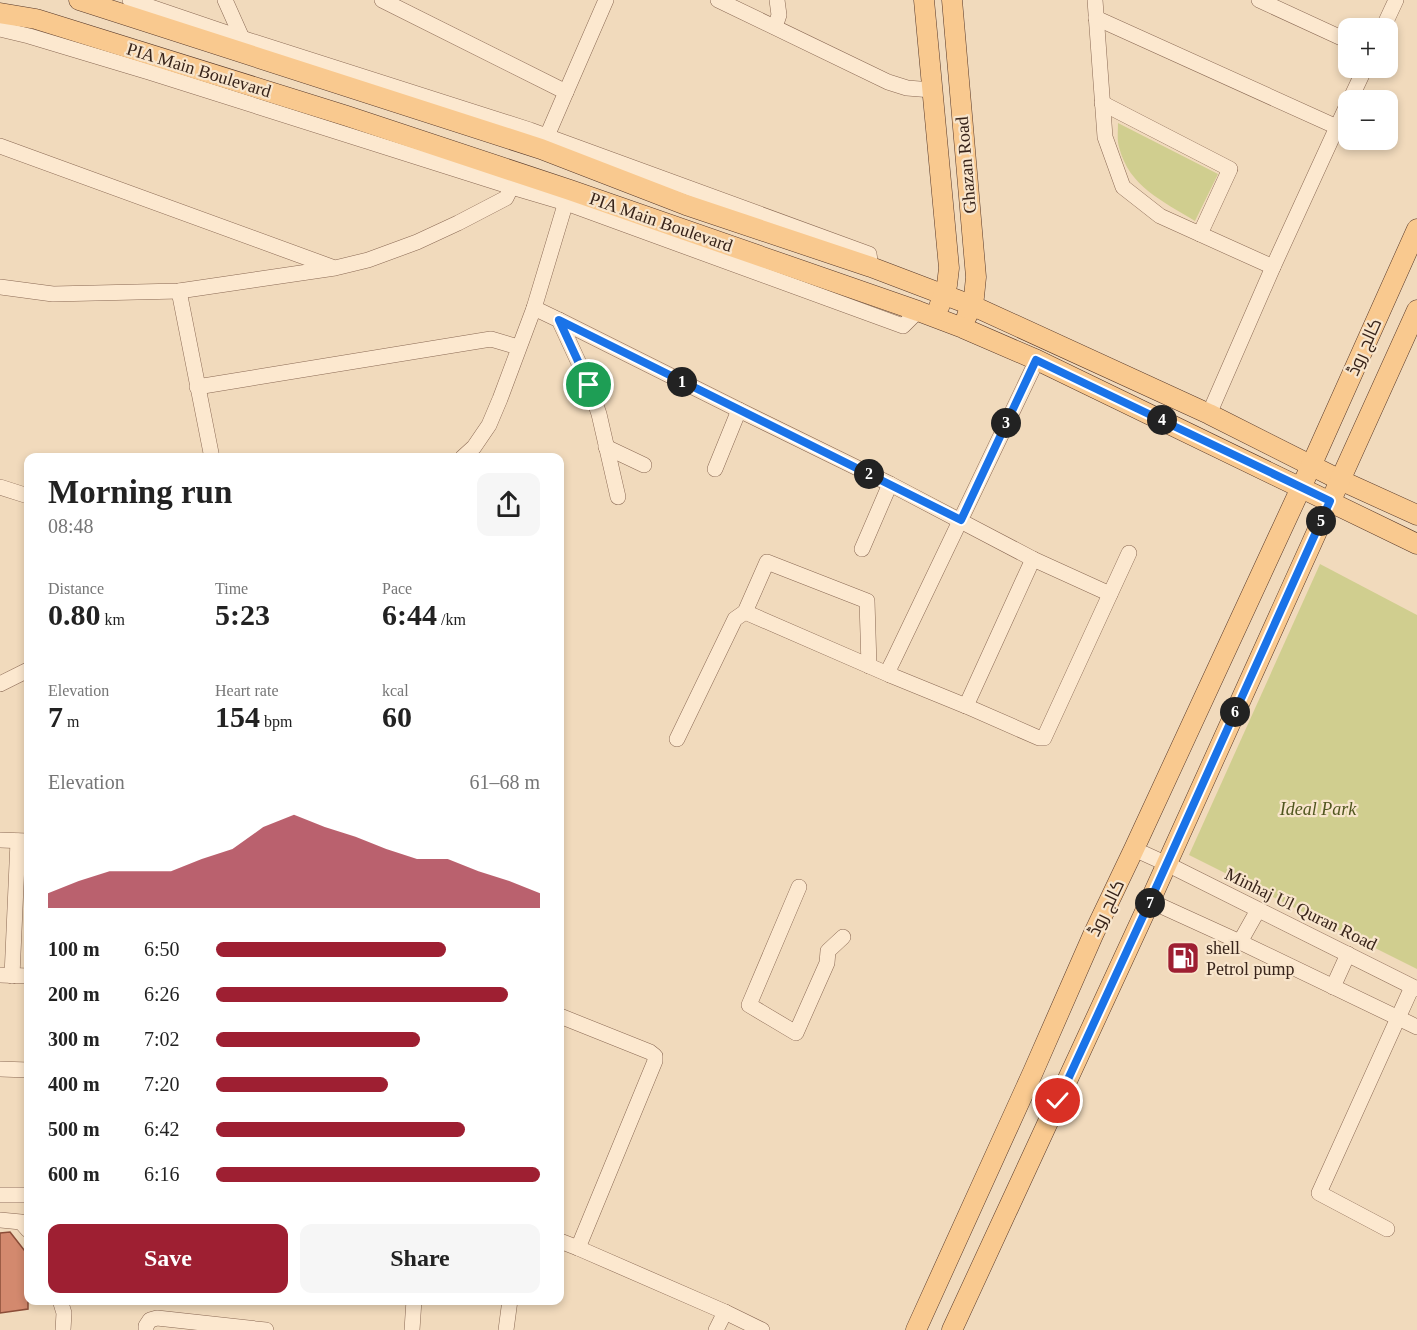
<!DOCTYPE html>
<html lang="en">
<head>
<meta charset="utf-8">
<style>
	body { margin:0; font-family:"Times New Roman",Cairo,serif; background:#f6f6f6; color:#222; height:100vh; display:flex; flex-direction:column; font-size:22px; white-space:nowrap }
	* { box-sizing:border-box; margin:0 }
	p { font-size:20px; color:#767676 }
	.icon { flex:none; width:33px; height:33px; fill:none; stroke:currentColor; stroke-width:2; stroke-linecap:round; stroke-linejoin:round }
	.map { position:relative; flex:1; overflow:hidden }
	.panel { position:absolute; left:24px; top:453px; width:540px; height:852px; display:flex; flex-direction:column; background:#fff; border-radius:12px; box-shadow:0 3px 9px #0003 }
	.panel>* { flex:none }
	.tools { position:absolute; left:1338px; top:18px; display:grid; gap:12px }
	.tools a { display:grid; place-items:center; width:60px; height:60px; border-radius:12px; background:#fff; box-shadow:0 3px 9px #0003; font-size:30px }
	.pin { position:absolute; display:grid; place-items:center; width:51px; height:51px; color:#fff; margin:-26px; border:3px solid #fff; border-radius:50%; box-shadow:0 2px 6px #0007 }
	.km { position:absolute; width:30px; height:30px; margin:-15px; border-radius:50%; background:#222; color:#fff; font-size:16px; line-height:30px; text-align:center }
	.round { display:grid; place-items:center; flex:none; width:63px; height:63px; border-radius:12px; background:#f6f6f6 }
	.overview { display:flex; align-items:center; justify-content:space-between; height:102px; padding:0 24px }
	h1 { font-size:33px; font-weight:700; line-height:45px }
	.metrics { display:grid; grid-template-columns:repeat(3,1fr); gap:9px; height:102px; padding:6px 24px }
	.metrics div { display:grid; align-content:center }
	.metrics b { font-size:30px; font-weight:700 }
	.metrics small { font-size:16px; font-weight:400 }
	.metrics p { font-size:16px }
	.chart { height:168px; padding:12px 24px }
	.chart p { display:flex; justify-content:space-between }
	.chart svg { width:100%; height:108px; margin-top:6px; fill:#9e1f32; opacity:.7 }
	.cta { display:flex; gap:12px; margin-top:auto; padding:12px 24px }
	.cta a { flex:1; height:69px; border-radius:12px; background:#9e1f32; color:#fff; font-size:24px; font-weight:700; line-height:69px; text-align:center }
	.cta a+a { background:#f6f6f6; color:#222 }
	ul { padding:0 24px; list-style:none; font-size:20px }
	li { display:grid; grid-template-columns:96px 72px 1fr; align-items:center; height:45px }
	li i { height:15px; border-radius:8px; background:#9e1f32 }
	.map>svg:first-child { display:block }
	.green { fill:#d0ce8f }
	.building { fill:#d3896e; stroke:#8b4d38; stroke-width:1.5 }
	.lines { fill:none; stroke-linecap:round; stroke-linejoin:round }
	.minor-casing { stroke:#8a6954; stroke-width:16 }
	.major-casing { stroke:#573829; stroke-width:21 }
	.minor { stroke:#fce8cf; stroke-width:15 }
	.major { stroke:#f9c98f; stroke-width:20 }
	.route-casing { stroke:#fff; stroke-width:12 }
	.route { stroke:#1a73e8; stroke-width:8 }
	.labels { text-anchor:middle; dominant-baseline:central; stroke-width:4.5; stroke-linejoin:round; paint-order:stroke }
	.street-label { font-size:18px; fill:#38241a; stroke:#f8e5cc }
	.park-label { font-size:18px; font-style:italic; fill:#50561f; stroke:#f8e5cc }
	.poi-label { font-size:18px; fill:#38241a; stroke:#f8e5cc; text-anchor:start }
</style>
</head>
<body>
<div class="map">
<svg width="1417" height="1330" viewBox="0 0 1417 1330">
	<rect width="100%" height="100%" fill="#f1dabc"/>
	<g class="green">
		<path d="M1118 123 1218 174 1195 221C1163 201 1129 187 1119 147 1117 140 1118 131 1118 123Z"/>
		<path d="M1320 564 1417 615V969L1189 855Z"/>
	</g>
	<path class="building" d="M10 1232 28 1255V1309L0 1313V1233Z"/>
	<g class="lines">
		<g class="minor-casing">
			<g id="minor">
				<path d="M130 0 248 40 530 130 869 254 871 267"/>
				<path d="M225 0 242 38"/>
				<path d="M382 0 566 92 544 143"/>
				<path d="M718 0 888 82 907 88 932 90"/>
				<path d="M1095 0 1105 137 1123 187 1160 216 1273 267"/>
				<path d="M1259 0 1348 41"/>
				<path d="M1096 18 1337 127"/>
				<path d="M775 27 779 15 777 0"/>
				<path d="M1383 28 1396 0"/>
				<path d="M0 29 29 36 149 72 512 187 566 203 903 326 918 311"/>
				<path d="M566 92 606 0"/>
				<path d="M1350 100 1365 68"/>
				<path d="M1102 103 1230 169 1200 234"/>
				<path d="M0 146 332 267"/>
				<path d="M0 287 53 294 179 291 335 268 368 260 417 242 458 223 506 198 515 180"/>
				<path d="M179 291 212 458"/>
				<path d="M534 308 559 320 589 385 599 414 618 497"/>
				<path d="M559 320 739 410 890 484 1033 559 1110 594"/>
				<path d="M197 387 491 339 518 347"/>
				<path d="M1209 414 1273 267 1348 103"/>
				<path d="M606 447 644 465"/>
				<path d="M462 458 474 447 489 425 500 399 534 308 568 195"/>
				<path d="M715 469 739 410"/>
				<path d="M0 487 28 496"/>
				<path d="M862 549 890 484"/>
				<path d="M745 612 890 675 966 706 1039 738H1044L1129 553"/>
				<path d="M890 675V667L894 659 1037 360"/>
				<path d="M0 684 28 670"/>
				<path d="M966 706 1033 559"/>
				<path d="M677 739 735 619 745 612 767 562 867 601 869 666"/>
				<path d="M0 840 27 841"/>
				<path d="M1134 849 1167 864 1417 989"/>
				<path d="M799 887 749 1005 796 1033 827 963 828 951 843 937"/>
				<path d="M1150 901 1240 942 1417 1027"/>
				<path d="M1240 942 1258 910"/>
				<path d="M0 975 28 976"/>
				<path d="M12 976 18 841"/>
				<path d="M1333 987 1348 954"/>
				<path d="M560 1016 650 1052 655 1056V1061L578 1248"/>
				<path d="M0 1069 28 1070"/>
				<path d="M0 1195H28"/>
				<path d="M0 1220 21 1222 28 1230"/>
				<path d="M1387 1229 1319 1193 1412 987"/>
				<path d="M560 1241 578 1248 725 1312 762 1330"/>
				<path d="M60 1300 64 1313 63 1330"/>
				<path d="M146 1330V1326L150 1320 157 1318 266 1330"/>
				<path d="M412 1330 414 1300"/>
				<path d="M506 1330 510 1300"/>
				<path d="M716 1330 725 1312"/>
			</g>
		</g>
		<g class="major-casing">
			<g id="major">
				<path d="M79 0 541 149 686 205 871 267 971 305 1209 414 1340 480 1417 515"/>
				<path d="M924 0 949 268 947 285 939 307"/>
				<path d="M952 0 976 277 974 297 967 316"/>
				<path d="M0 13 36 19 347 116 570 190 918 311 963 328 1037 360 1417 544"/>
				<path d="M916 1330 1033 1072 1093 935 1134 849 1311 466 1417 229"/>
				<path d="M952 1330 1150 901 1417 310"/>
			</g>
		</g>
		<use href="#minor" class="minor"/>
		<use href="#major" class="major"/>
	</g>
	<g class="lines">
		<g class="route-casing">
			<path id="route" d="M589 385 559 320 961 520 1036 360 1330 501 1150 901 1058 1101"/>
		</g>
		<use href="#route" class="route"/>
	</g>
	<defs>
		<g id="fuel-square" transform="scale(1.725)"><rect x="-9" y="-9" width="18" height="18" rx="4" fill="#9e1f32" stroke="#f8e5cc"/><path d="M-5.5-6h7V0h2V4h1.3V-2.5L3-4.5l.8-.8L6-3V5H2.5V1h-1V6h-7ZM-4.2-4.7v3.2H.2V-4.7Z" fill="#fff"/></g>
	</defs>
	<g fill-rule="evenodd">
		<use href="#fuel-square" x="1183" y="958"/>
	</g>
	<g class="labels">
		<g class="street-label">
			<text transform="translate(199 70) rotate(17)">PIA Main Boulevard</text>
			<text transform="translate(966 165) rotate(-95)">Ghazan Road</text>
			<text transform="translate(661 222) rotate(19)">PIA Main Boulevard</text>
			<text transform="translate(1364 347) rotate(-66)">کالج روڈ</text>
			<text transform="translate(1106 908) rotate(-64)">کالج روڈ</text>
			<text transform="translate(1301 909) rotate(26)">Minhaj Ul Quran Road</text>
		</g>
		<g class="park-label">
			<text x="1318" y="809">Ideal Park</text>
		</g>
		<g class="poi-label">
			<text x="1206" y="948">shell<tspan x="1206" dy="21">Petrol pump</tspan></text>
		</g>
	</g>
</svg>
<div class="tools">
<a>+</a>
<a>−</a>
</div>
<div class="pin" style="left:589px;top:385px;background:#1e9e55"><svg class="icon" aria-label="arrive" viewBox="0 0 24 24"><path d="M6 21V4h12l-3 4 3 4H6"/></svg></div>
<div class="pin" style="left:1058px;top:1101px;background:#d93025"><svg class="icon" aria-label="check" viewBox="0 0 24 24"><path d="M5 12l5 5 9-10"/></svg></div>
<b class="km" style="left:682px;top:382px">1</b>
<b class="km" style="left:869px;top:474px">2</b>
<b class="km" style="left:1006px;top:423px">3</b>
<b class="km" style="left:1162px;top:420px">4</b>
<b class="km" style="left:1321px;top:521px">5</b>
<b class="km" style="left:1235px;top:712px">6</b>
<b class="km" style="left:1150px;top:903px">7</b>
<section class="panel">
<div class="overview"><div><h1>Morning run</h1><p>08:48</p></div><a class="round"><svg class="icon" aria-label="share" viewBox="0 0 24 24"><path d="M12 15V3M7 8l5-5 5 5M5 13v7h14v-7"/></svg></a></div>
<div class="metrics">
<div><p>Distance</p><b>0.80<small> km</small></b></div>
<div><p>Time</p><b>5:23</b></div>
<div><p>Pace</p><b>6:44<small> /km</small></b></div>
</div>
<div class="metrics">
<div><p>Elevation</p><b>7<small> m</small></b></div>
<div><p>Heart rate</p><b>154<small> bpm</small></b></div>
<div><p>kcal</p><b>60</b></div>
</div>
<div class="chart"><p><span>Elevation</span>61–68 m</p>
<svg viewBox="0 0 160 44" preserveAspectRatio="none"><path d="M0 44V38L10 33L20 29L30 29L40 29L50 24L60 20L70 11L80 6L90 11L100 15L110 20L120 24L130 24L140 29L150 33L160 38V44z"/></svg>
</div>
<ul>
<li><b>100 m</b>6:50<i style="width:71%"></i></li>
<li><b>200 m</b>6:26<i style="width:90%"></i></li>
<li><b>300 m</b>7:02<i style="width:63%"></i></li>
<li><b>400 m</b>7:20<i style="width:53%"></i></li>
<li><b>500 m</b>6:42<i style="width:77%"></i></li>
<li><b>600 m</b>6:16<i style="width:100%"></i></li>
</ul>
<div class="cta"><a>Save</a><a>Share</a></div>
</section>
</div>
</body>
</html>
